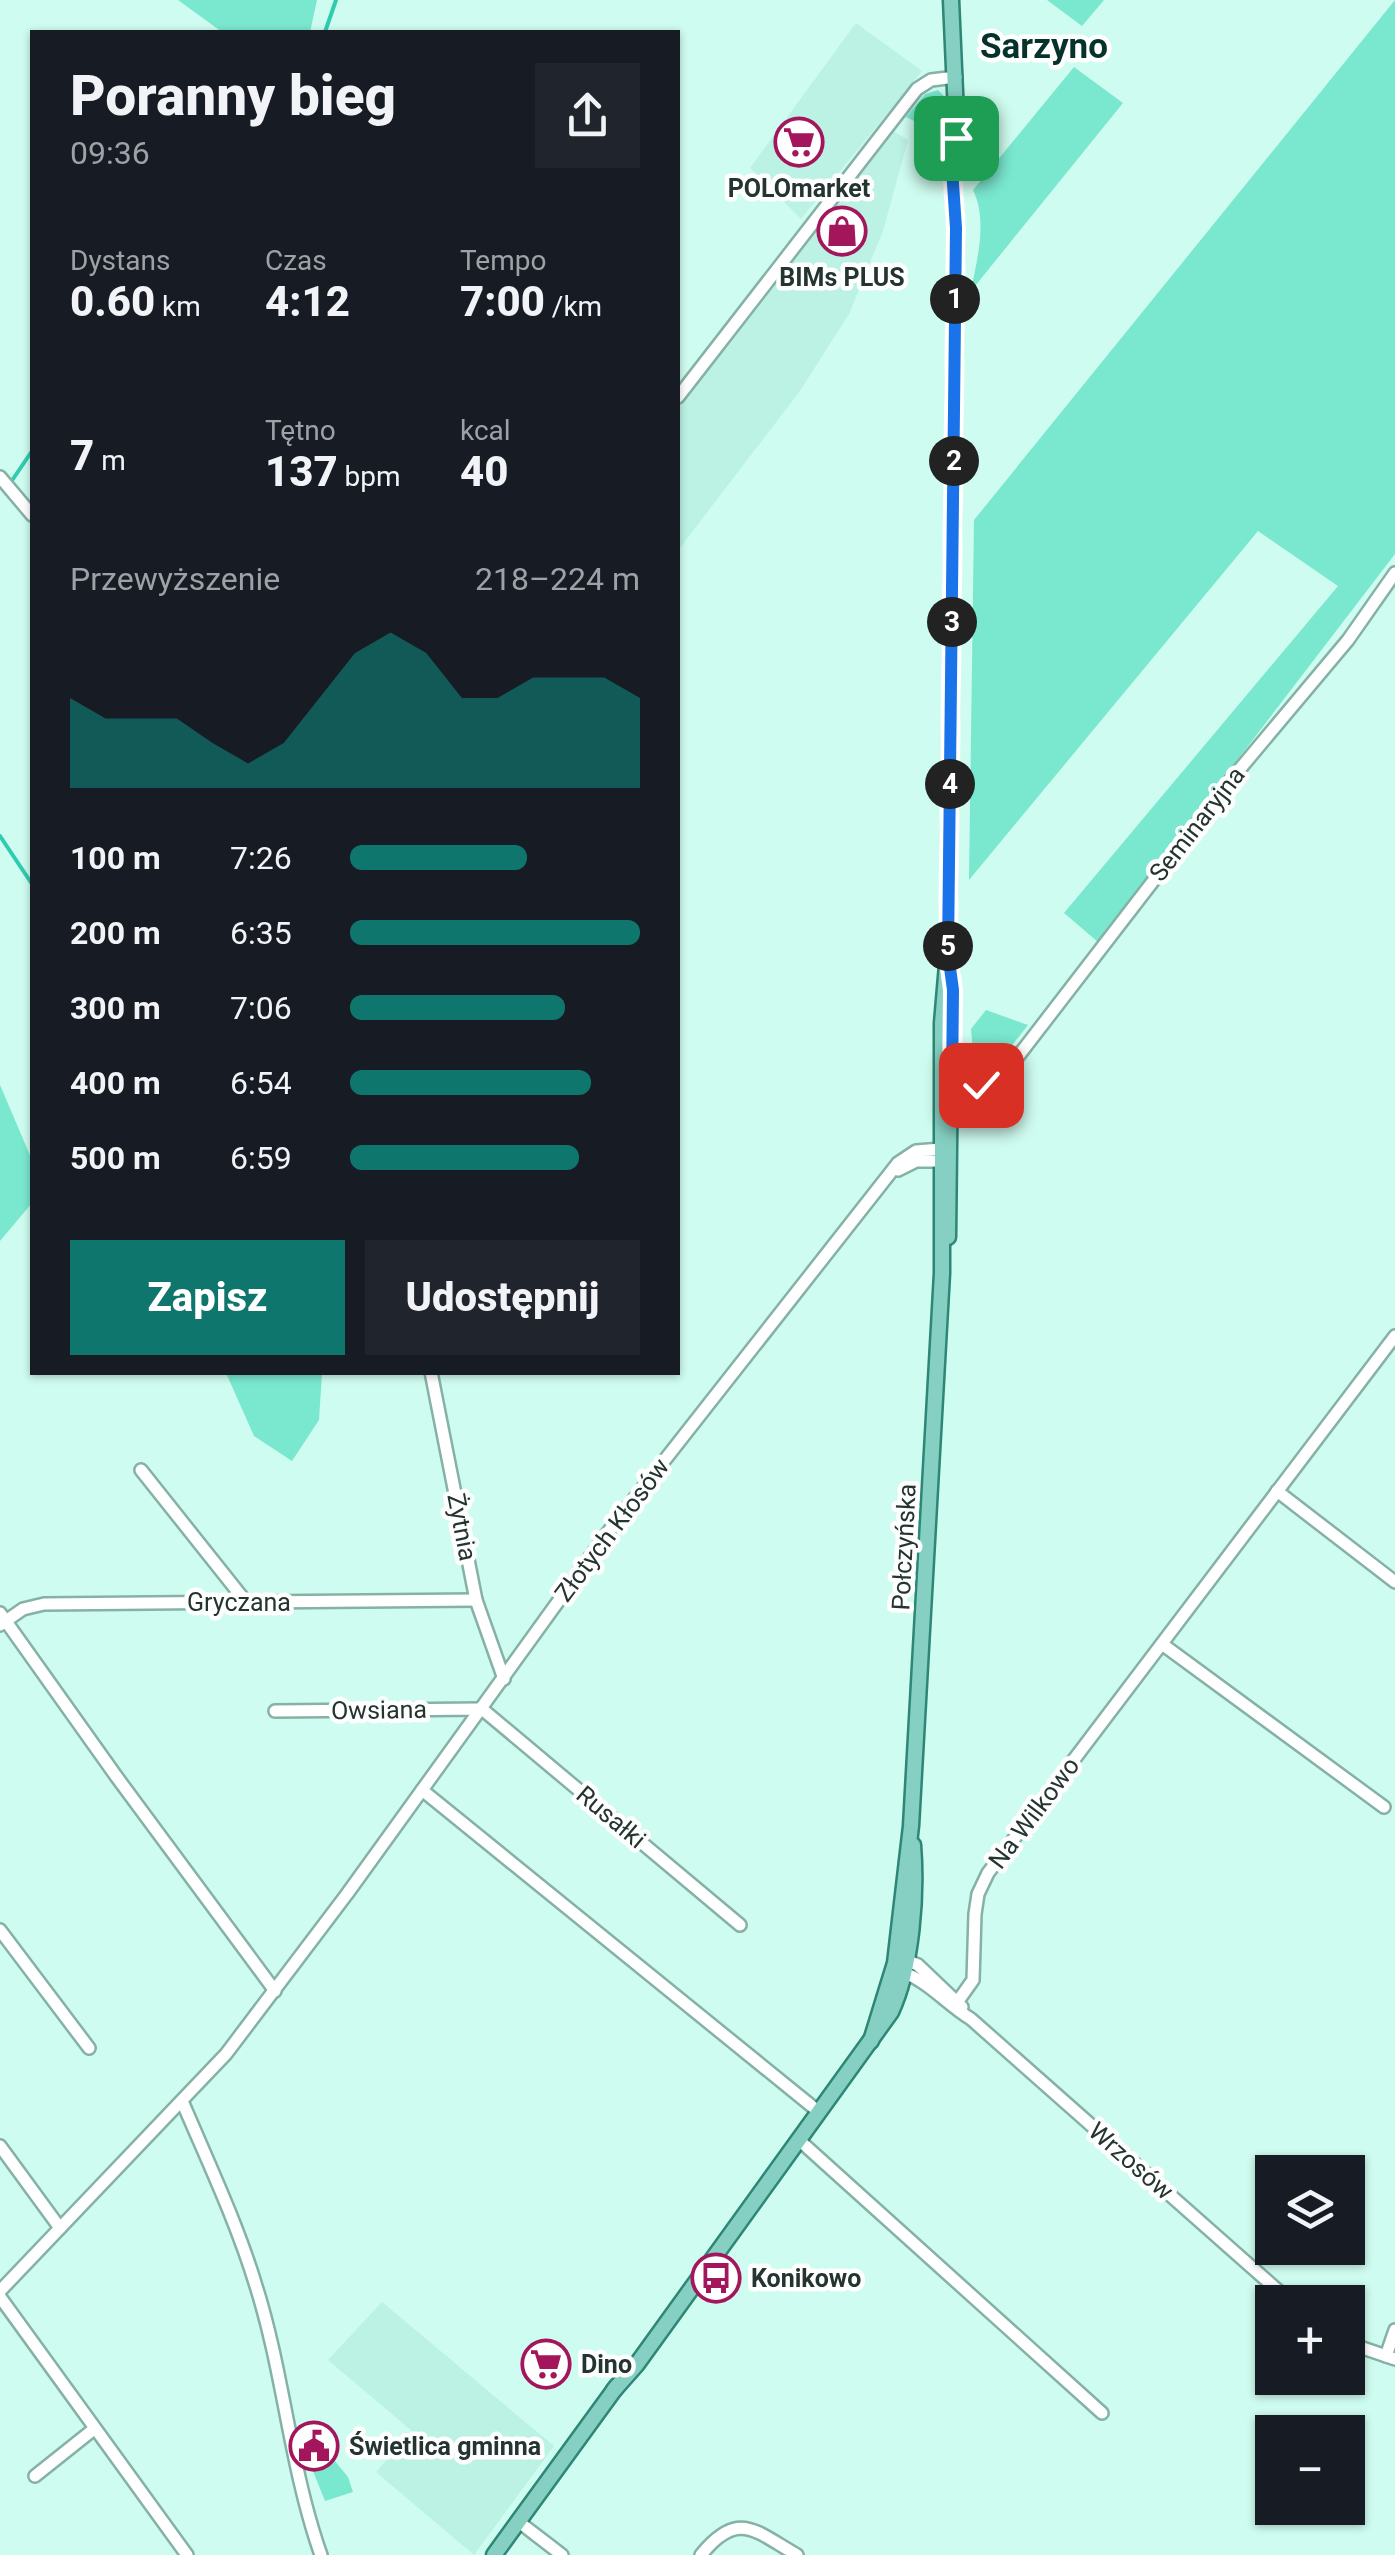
<!DOCTYPE html>
<html lang="pl">
<head>
<meta charset="utf-8">
<style>
	body { margin:0; font-family:Roboto,sans-serif; background:#20242c; color:#f1f3f6; height:100vh; display:flex; flex-direction:column; font-size:38px; white-space:nowrap }
	* { box-sizing:border-box; margin:0 }
	p { font-size:32px; color:#9ea1a6 }
	.icon { flex:none; width:55px; height:55px; fill:none; stroke:currentColor; stroke-width:2; stroke-linecap:round; stroke-linejoin:round }
	.map { position:relative; flex:1; overflow:hidden }
	.panel { position:absolute; left:30px; top:30px; width:650px; height:1345px; display:flex; flex-direction:column; background:#171b24; border-radius:0px; box-shadow:0 2px 8px #0004 }
	.panel>* { flex:none }
	.controls { position:absolute; left:1255px; top:2155px; display:grid; gap:20px }
	.controls a { display:grid; place-items:center; width:110px; height:110px; border-radius:0px; background:#171b24; box-shadow:0 2px 8px #0004; font-size:50px }
	.pin { position:absolute; display:grid; place-items:center; width:85px; height:85px; color:#fff; margin:-42px; border-radius:20px; box-shadow:0 5px 15px #0006 }
	.km { position:absolute; width:50px; height:50px; margin:-25px; border-radius:50%; background:#222; color:#fff; font-size:28px; line-height:50px; text-align:center }
	.round { display:grid; place-items:center; flex:none; width:105px; height:105px; border-radius:0px; background:#20242c }
	.overview { display:flex; align-items:center; justify-content:space-between; height:170px; padding:0 40px }
	h1 { font-size:55px; font-weight:800; line-height:75px }
	.metrics { display:grid; grid-template-columns:repeat(3,1fr); gap:15px; height:170px; padding:10px 40px }
	.metrics div { display:grid; align-content:center }
	.metrics b { font-size:42px; font-weight:800 }
	.metrics small { font-size:28px; font-weight:400 }
	.metrics p { font-size:28px }
	.chart { height:280px; padding:20px 40px }
	.chart p { display:flex; justify-content:space-between }
	.chart svg { width:100%; height:180px; margin-top:10px; fill:#0f766e; opacity:.7 }
	.button { display:flex; gap:20px; margin-top:auto; padding:20px 40px }
	.button a { flex:1; height:115px; border-radius:0px; background:#0f766e; color:#fff; font-size:40px; font-weight:800; line-height:115px; text-align:center }
	.button a+a { background:#20242c; color:#f1f3f6 }
	ul { padding:0 40px; list-style:none; font-size:32px }
	li { display:grid; grid-template-columns:160px 120px 1fr; align-items:center; height:75px }
	li i { height:25px; border-radius:12px; background:#0f766e }
	.map>svg:first-child { display:block }
	.built { fill:#bbf2e4 }
	.green { fill:#7ae7cf }
	.lines { fill:none; stroke-linecap:round; stroke-linejoin:round }
	.stream { stroke:#31cbb0; stroke-width:4 }
	.minor-casing { stroke:#86b1a7; stroke-width:16 }
	.major-casing { stroke:#2e8675; stroke-width:19 }
	.minor { stroke:#fff; stroke-width:11 }
	.major { stroke:#85d0c2; stroke-width:14 }
	.route-casing { stroke:#fff; stroke-width:20 }
	.route { stroke:#1a73e8; stroke-width:12 }
	.labels { text-anchor:middle; dominant-baseline:central; stroke-width:9; stroke-linejoin:round; paint-order:stroke }
	.poi-label { font-size:25px; font-weight:bold; fill:#243531; stroke:#fefefe; text-anchor:start }
	.street-label { font-size:25px; fill:#243531; stroke:#fefefe }
	.district-label { font-size:35px; font-weight:bold; fill:#05322a; stroke:#fefefe }
</style>
</head>
<body>
<div class="map">
<svg width="1395" height="2555" viewBox="0 0 1395 2555">
	<rect width="100%" height="100%" fill="#cffcf0"/>
	<g class="built">
		<path d="M856 23 922 71 801 219 750 168Z"/>
		<path d="M892 130 908 140 883 231 849 314 800 391 679 549 678 407Z"/>
		<path d="M382 2302 554 2446 474 2555 376 2472 412 2431 328 2360Z"/>
	</g>
	<g class="green">
		<path d="M178 0H317L310 32H222Z"/>
		<path d="M1047 0H1104L1082 26Z"/>
		<path d="M1395 0V554L1098 942 1064 913 1338 586 1258 531 969 880 974 520Z"/>
		<path d="M1074 67 1123 103 971 291C977 259 988 221 973 190Z"/>
		<path d="M938 90 946 98 947 132 932 130 906 117 925 94Z"/>
		<path d="M986 1010 1028 1025 990 1073H975L971 1029Z"/>
		<path d="M0 1085 32 1160V1203L0 1241Z"/>
		<path d="M226 1373H322L319 1420 292 1461 254 1436Z"/>
		<path d="M334 2460 348 2477 353 2492 325 2501 311 2466Z"/>
	</g>
	<g class="lines">
		<g class="stream">
			<path d="M325 32 336 0"/>
			<path d="M13 479 32 451"/>
			<path d="M0 836 32 884"/>
		</g>
		<g class="minor-casing">
			<g id="minor">
				<path d="M678 397 917 89 931 80 956 77"/>
				<path d="M0 477 32 515"/>
				<path d="M952 1086H977L991 1081"/>
				<path d="M952 1096 977 1095 996 1085 1234 776 1348 640 1395 573"/>
				<path d="M898 1170 916 1161H941"/>
				<path d="M431 1372 476 1600 504 1679"/>
				<path d="M141 1470 246 1602"/>
				<path d="M1277 1491 1395 1582"/>
				<path d="M0 1613 116 1776 275 1991"/>
				<path d="M0 1625 23 1609 44 1604 476 1600"/>
				<path d="M1162 1644 1384 1807"/>
				<path d="M275 1711 482 1709 740 1925"/>
				<path d="M422 1790 819 2112"/>
				<path d="M0 1930 89 2048"/>
				<path d="M900 1958 918 1965 962 2007"/>
				<path d="M898 1971C926 1978 946 2004 971 2019L1291 2302"/>
				<path d="M958 2001 973 1980 975 1914 978 1894 988 1873 1395 1336"/>
				<path d="M182 2101C208 2162 237 2223 256 2286 284 2374 290 2468 321 2555"/>
				<path d="M799 2140 1102 2413"/>
				<path d="M0 2146 60 2228"/>
				<path d="M0 2291 226 2054 347 1894 609 1531 898 1163 916 1151 941 1149"/>
				<path d="M0 2297 187 2555"/>
				<path d="M1348 2343 1395 2359"/>
				<path d="M1386 2356 1395 2330"/>
				<path d="M35 2476 94 2429"/>
				<path d="M519 2522 562 2555"/>
				<path d="M701 2555C738 2509 755 2531 797 2555"/>
			</g>
		</g>
		<g class="major-casing">
			<g id="major">
				<path d="M948 1237 951 973"/>
				<path d="M871 2041 895 1963 911 1826 942 1273V1023L948 953 956 228 952 169 956 114 951 0"/>
				<path d="M614 2390 637 2364 891 2012C912 1967 917 1894 913 1845"/>
				<path d="M494 2555 617 2386"/>
			</g>
		</g>
		<use href="#minor" class="minor"/>
		<use href="#major" class="major"/>
	</g>
	<g class="lines">
		<g class="route-casing">
			<path id="route" d="M956 138 952 169 956 228 948 953 953 990 952 1086 981 1085"/>
		</g>
		<use href="#route" class="route"/>
	</g>
	<defs>
		<g id="supermarket-ring" transform="scale(2.5)"><circle r="9.5" fill="#fefefe" stroke="#a3165c" stroke-width="1.5"/><path d="M-6-5.5h2.5l.6 2H6L4.5 2H-2.5L-4.4-4H-6ZM-1.5 3.2a1.3 1.3 0 1 0 .1 0ZM3 3.2a1.3 1.3 0 1 0 .1 0Z" fill="#a3165c"/></g>
		<g id="shop-ring" transform="scale(2.5)"><circle r="9.5" fill="#fefefe" stroke="#a3165c" stroke-width="1.5"/><path d="M-5-2.5h2.3a2.7 3.5 0 0 1 5.4 0H5L5.5 6h-11ZM-1.5-2.5h3a1.5 2.3 0 0 0-3 0Z" fill="#a3165c"/></g>
		<g id="bus-ring" transform="scale(2.5)"><circle r="9.5" fill="#fefefe" stroke="#a3165c" stroke-width="1.5"/><path d="M-5-6H5V4H4V6H2V4H-2V6H-4V4H-5ZM-3.5-4V0h7V-4ZM-3.5 1.2v1.5H-2V1.2ZM2 1.2v1.5H3.5V1.2Z" fill="#a3165c"/></g>
		<g id="civic-ring" transform="scale(2.5)"><circle r="9.5" fill="#fefefe" stroke="#a3165c" stroke-width="1.5"/><path d="M-.6-6.5H3V-4.5H.6V-3L4-1V1h2V6H-6V1h2V-1L-.6-3ZM-1.2 2.5V6h2.4V2.5Z" fill="#a3165c"/></g>
	</defs>
	<g fill-rule="evenodd">
		<use href="#supermarket-ring" x="799" y="142"/>
		<use href="#shop-ring" x="842" y="231"/>
		<use href="#bus-ring" x="716" y="2278"/>
		<use href="#supermarket-ring" x="546" y="2364"/>
		<use href="#civic-ring" x="314" y="2446"/>
	</g>
	<g class="labels">
		<g class="poi-label">
			<text x="799" y="188" text-anchor="middle">POLOmarket</text>
			<text x="842" y="277" text-anchor="middle">BIMs PLUS</text>
			<text x="751" y="2278">Konikowo</text>
			<text x="581" y="2364">Dino</text>
			<text x="349" y="2446">Świetlica gminna</text>
		</g>
		<g class="street-label">
			<text transform="translate(1197 824) rotate(-52)">Seminaryjna</text>
			<text transform="translate(462 1527) rotate(79)">Żytnia</text>
			<text transform="translate(612 1530) rotate(-53)">Złotych Kłosów</text>
			<text transform="translate(904 1547) rotate(-87)">Połczyńska</text>
			<text x="239" y="1602">Gryczana</text>
			<text transform="translate(379 1710) rotate(-1)">Owsiana</text>
			<text transform="translate(1034 1813) rotate(-53)">Na Wilkowo</text>
			<text transform="translate(611 1817) rotate(40)">Rusałki</text>
			<text transform="translate(1131 2161) rotate(41)">Wrzosów</text>
		</g>
		<g class="district-label">
			<text x="1044" y="46">Sarzyno</text>
		</g>
	</g>
</svg>
<div class="controls">
<a><svg class="icon" aria-label="layers" viewBox="0 0 24 24"><path d="M12 4l9 5-9 5-9-5zM3 14l9 5 9-5"/></svg></a>
<a>+</a>
<a>−</a>
</div>
<div class="pin" style="left:956px;top:138px;background:#1e9e55"><svg class="icon" aria-label="arrive" viewBox="0 0 24 24"><path d="M6 21V4h12l-3 4 3 4H6"/></svg></div>
<div class="pin" style="left:981px;top:1085px;background:#d93025"><svg class="icon" aria-label="check" viewBox="0 0 24 24"><path d="M5 12l5 5 9-10"/></svg></div>
<b class="km" style="left:955px;top:299px">1</b>
<b class="km" style="left:954px;top:461px">2</b>
<b class="km" style="left:952px;top:622px">3</b>
<b class="km" style="left:950px;top:784px">4</b>
<b class="km" style="left:948px;top:946px">5</b>
<section class="panel">
<div class="overview"><div><h1>Poranny bieg</h1><p>09:36</p></div><a class="round"><svg class="icon" aria-label="share" viewBox="0 0 24 24"><path d="M12 15V3M7 8l5-5 5 5M5 13v7h14v-7"/></svg></a></div>
<div class="metrics">
<div><p>Dystans</p><b>0.60<small> km</small></b></div>
<div><p>Czas</p><b>4:12</b></div>
<div><p>Tempo</p><b>7:00<small> /km</small></b></div>
</div>
<div class="metrics">
<div><b>7<small> m</small></b></div>
<div><p>Tętno</p><b>137<small> bpm</small></b></div>
<div><p>kcal</p><b>40</b></div>
</div>
<div class="chart"><p><span>Przewyższenie</span>218–224 m</p>
<svg viewBox="0 0 160 44" preserveAspectRatio="none"><path d="M0 44V22L10 27L20 27L30 27L40 33L50 38L60 33L70 22L80 11L90 6L100 11L110 22L120 22L130 17L140 17L150 17L160 22V44z"/></svg>
</div>
<ul>
<li><b>100 m</b>7:26<i style="width:61%"></i></li>
<li><b>200 m</b>6:35<i style="width:100%"></i></li>
<li><b>300 m</b>7:06<i style="width:74%"></i></li>
<li><b>400 m</b>6:54<i style="width:83%"></i></li>
<li><b>500 m</b>6:59<i style="width:79%"></i></li>
</ul>
<div class="button"><a>Zapisz</a><a>Udostępnij</a></div>
</section>
</div>
</body>
</html>
